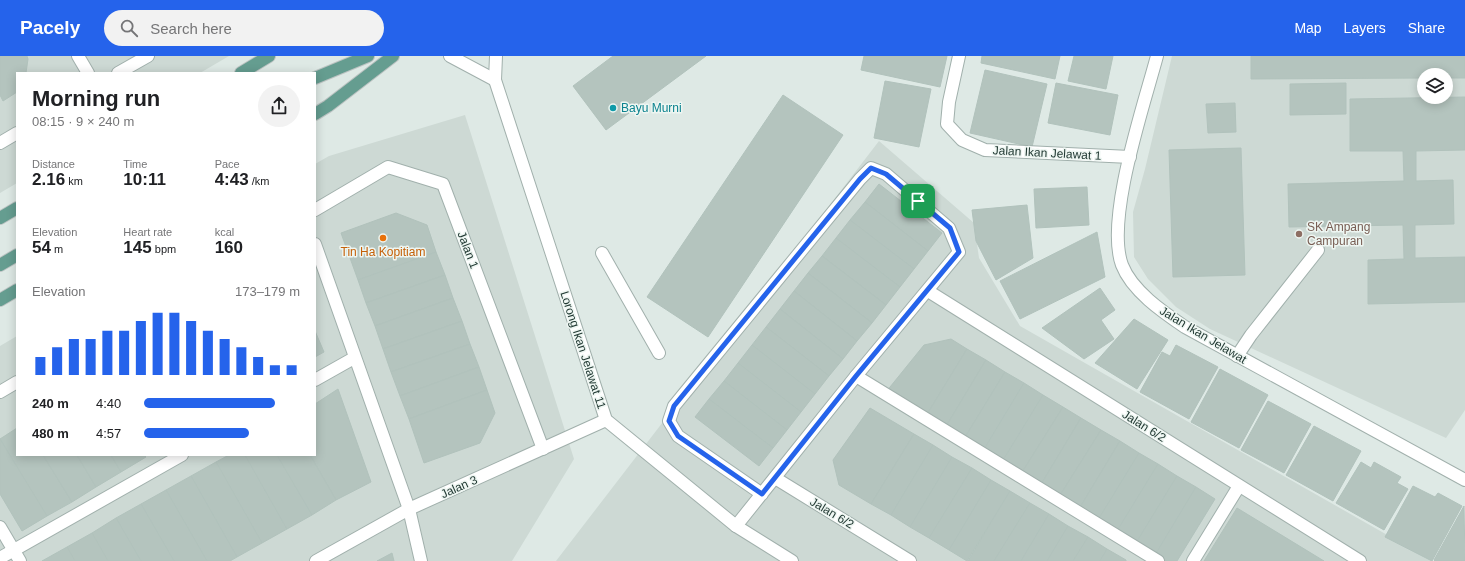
<!DOCTYPE html>
<html lang="en">
<head>
<meta charset="utf-8">
<style>
	body { margin:0; font-family:Arial,sans-serif; background:#f2f2f2; color:#202124; height:100vh; display:flex; flex-direction:column; font-size:15px; white-space:nowrap }
	* { box-sizing:border-box; margin:0 }
	p { font-size:13px; color:#757577 }
	.icon { flex:none; width:22px; height:22px; fill:none; stroke:currentColor; stroke-width:2; stroke-linecap:round; stroke-linejoin:round }
	.map { position:relative; flex:1; overflow:hidden }
	.side { position:absolute; left:16px; top:16px; width:300px; height:384px; display:flex; flex-direction:column; background:#fff; border-radius:0px; box-shadow:0 2px 10px #0003 }
	.side>* { flex:none }
	.buttons { position:absolute; left:1417px; top:12px; display:grid; gap:8px }
	.buttons a { display:grid; place-items:center; width:36px; height:36px; border-radius:50%; background:#fff; box-shadow:0 2px 10px #0003; font-size:20px }
	.pin { position:absolute; display:grid; place-items:center; width:34px; height:34px; color:#fff; margin:-17px; border-radius:8px; box-shadow:0 2px 6px #0006 }
	.round { display:grid; place-items:center; flex:none; width:42px; height:42px; border-radius:21px; background:#f2f2f2 }
	.summary { display:flex; align-items:center; justify-content:space-between; height:68px; padding:0 16px }
	h1 { font-size:22px; font-weight:600; line-height:30px }
	.figures { display:grid; grid-template-columns:repeat(3,1fr); gap:6px; height:68px; padding:4px 16px }
	.figures div { display:grid; align-content:center }
	.figures b { font-size:17px; font-weight:600 }
	.figures small { font-size:11px; font-weight:400 }
	.figures p { font-size:11px }
	.chart { height:112px; padding:8px 16px }
	.chart p { display:flex; justify-content:space-between }
	.chart svg { width:100%; height:72px; margin-top:4px; stroke:#2563eb; stroke-width:6 }
	ul { padding:0 16px; list-style:none; font-size:13px }
	li { display:grid; grid-template-columns:64px 48px 1fr; align-items:center; height:30px }
	li i { height:10px; border-radius:5px; background:#2563eb }
	header { display:flex; align-items:center; gap:24px; box-sizing:border-box; height:56px; padding:0 20px; background:#2563eb; color:#fff }
	header strong { font-size:19px }
	nav { display:flex; gap:22px; margin-inline-start:auto; font-size:14px }
	.search { width:280px; height:36px; background:#f2f2f2; display:flex; align-items:center; gap:10px; box-sizing:border-box; padding:0 14px; border-radius:22px; color:#757577; font-size:15px }
	.map>svg:first-child { display:block }
	.built { fill:#cdd9d4; fill-rule:evenodd }
	.building { fill:#b4c4be; stroke:#b1c2bc }
	.lines { fill:none; stroke-linecap:round; stroke-linejoin:round }
	.minor-casing { stroke:#a1b0ac; stroke-width:14 }
	.major-casing { stroke:#bcc3c2; stroke-width:14 }
	.minor { stroke:#fff; stroke-width:12 }
	.major { stroke:#659d90; stroke-width:12 }
	.route-casing { stroke:#fff; stroke-width:8 }
	.route { stroke:#2563eb; stroke-width:5 }
	.culture-dot { fill:#0f9aa8; stroke:#eef6f2; stroke-width:1.5 }
	.education-dot { fill:#8d6e63; stroke:#eef6f2; stroke-width:1.5 }
	.food-dot { fill:#e8710a; stroke:#eef6f2; stroke-width:1.5 }
	.labels { text-anchor:middle; dominant-baseline:central; stroke-width:3; stroke-linejoin:round; paint-order:stroke }
	.culture-label { font-size:12px; fill:#0d838f; stroke:#eef6f2; text-anchor:start }
	.street-label { font-size:12px; fill:#203832; stroke:#eef6f2 }
	.education-label { font-size:12px; fill:#785e54; stroke:#eef6f2; text-anchor:start }
	.food-label { font-size:12px; fill:#c56008; stroke:#eef6f2 }
</style>
</head>
<body>
<header>
<strong>Pacely</strong>
<div class="search"><svg class="icon" aria-label="search" viewBox="0 0 24 24"><circle cx="10" cy="10" r="6"/><path d="M15 15l6 6"/></svg>Search here</div>
<nav><a>Map</a><a>Layers</a><a>Share</a></nav>
</header>
<div class="map">
<svg width="1465" height="505" viewBox="0 0 1465 505">
	<rect width="100%" height="100%" fill="#dee9e5"/>
	<g class="built">
		<path d="M0 0H229L200 17H17V127L0 137Z"/>
		<path d="M1172 0H1465V354L1446 382 1210 273 1176 251 1148 223 1134 201 1133 156 1145 113ZM1424 19H1446V41H1424Z"/>
		<path d="M465 59 574 403 512 505H0V290L17 280V399H315V108L329 100Z"/>
		<path d="M879 85 974 167 979 202 1020 270 1433 505H556Z"/>
	</g>
	<g class="building">
		<path d="M0 0H27L28 3 26 17H17V36L3 45 0 39Z"/>
		<path d="M613 0H706L606 74 573 30Z"/>
		<path d="M864 0H947L940 31 861 14Z"/>
		<path d="M982 0H1060L1055 23 981 7Z"/>
		<path d="M1074 0H1113L1106 33 1068 25Z"/>
		<path d="M1251 0H1465V22H1446V19H1424V22L1251 23Z"/>
		<path d="M985 14 1047 28 1032 91 970 77Z"/>
		<path d="M885 25 931 33 919 91 874 82Z"/>
		<path d="M1056 27 1118 39 1110 79 1048 67Z"/>
		<path d="M1346 27V58L1290 59V28Z"/>
		<path d="M783 39 843 79 708 281 647 241Z"/>
		<path d="M1465 41V94L1416 95V125L1453 124 1454 168 1415 169V202L1465 201V246L1368 248V204L1404 203 1403 169 1289 171 1288 128 1404 125 1403 95H1350V43Z"/>
		<path d="M1235 47 1236 76 1208 77 1206 48Z"/>
		<path d="M1241 92 1245 219 1173 221 1169 94Z"/>
		<path d="M879 128 942 177 928 195 865 146Z"/>
		<path d="M1087 131 1089 169 1036 172 1034 133Z"/>
		<path d="M865 146 928 195 914 213 850 164Z"/>
		<path d="M1027 149 1033 202 996 224 976 185 972 154Z"/>
		<path d="M396 157 427 169 436 196 358 224 341 177Z"/>
		<path d="M850 164 914 213 900 231 836 182Z"/>
		<path d="M1097 176 1105 221 1020 263 1000 225Z"/>
		<path d="M836 182 900 231 886 249 822 200Z"/>
		<path d="M436 196 445 219 366 247 358 224Z"/>
		<path d="M822 200 886 249 872 267 808 217Z"/>
		<path d="M808 217 872 267 857 285 794 235Z"/>
		<path d="M445 219 453 242 375 270 366 247Z"/>
		<path d="M1100 232 1115 254 1101 264 1114 283 1084 303 1042 272Z"/>
		<path d="M794 235 857 285 843 303 780 253Z"/>
		<path d="M453 242 462 265 383 293 375 270Z"/>
		<path d="M780 253 843 303 829 320 766 271Z"/>
		<path d="M1134 263 1168 284 1137 333 1095 307Z"/>
		<path d="M462 265 470 288 391 316 383 293Z"/>
		<path d="M766 271 829 320 815 338 752 289Z"/>
		<path d="M315 275 324 296 315 301Z"/>
		<path d="M951 283 967 293 926 360 886 336 924 289Z"/>
		<path d="M470 288 479 311 400 340 391 316Z"/>
		<path d="M752 289 815 338 801 356 738 307Z"/>
		<path d="M1176 289 1218 311 1189 363 1140 336 1162 296 1170 300Z"/>
		<path d="M967 293 986 304 945 372 926 360Z"/>
		<path d="M986 304 1005 316 964 383 945 372Z"/>
		<path d="M738 307 801 356 787 374 724 325Z"/>
		<path d="M479 311 487 334 409 363 400 340Z"/>
		<path d="M1220 313 1268 339 1239 392 1191 366Z"/>
		<path d="M1005 316 1024 327 983 395 964 383Z"/>
		<path d="M724 325 787 374 773 392 709 343Z"/>
		<path d="M1024 327 1043 339 1002 406 983 395Z"/>
		<path d="M338 333 371 426 336 444 310 399H315V348Z"/>
		<path d="M487 334 495 357 480 387 424 407 409 363Z"/>
		<path d="M1043 339 1063 351 1021 418 1002 406Z"/>
		<path d="M709 343 773 392 759 410 695 361Z"/>
		<path d="M1268 345 1311 368 1284 417 1241 394Z"/>
		<path d="M1063 351 1081 362 1040 430 1021 418Z"/>
		<path d="M870 352 914 378 871 448 839 429 833 404Z"/>
		<path d="M1081 362 1101 374 1059 441 1040 430Z"/>
		<path d="M1314 370 1361 395 1333 445 1286 419Z"/>
		<path d="M17 372V399H43L72 446 47 460 0 383Z"/>
		<path d="M1101 374 1120 385 1079 453 1059 441Z"/>
		<path d="M914 378 933 389 891 459 871 448Z"/>
		<path d="M0 383 47 460 22 475 0 438Z"/>
		<path d="M1120 385 1139 397 1098 464 1079 453Z"/>
		<path d="M933 389 952 401 910 471 891 459Z"/>
		<path d="M1139 397 1158 408 1117 475 1098 464Z"/>
		<path d="M43 399H77L96 431 72 446Z"/>
		<path d="M77 399H111L121 416 96 431Z"/>
		<path d="M111 399H144L146 401 121 416Z"/>
		<path d="M229 399H245L287 473 262 487 216 406Z"/>
		<path d="M245 399H277L312 459 287 473Z"/>
		<path d="M277 399H310L336 444 312 459Z"/>
		<path d="M952 401 972 412 929 482 910 471Z"/>
		<path d="M216 406 262 487 237 501 191 420Z"/>
		<path d="M1361 406 1371 412 1374 406 1401 421 1397 427 1408 433 1384 474 1336 447Z"/>
		<path d="M1158 408 1177 420 1136 487 1117 475Z"/>
		<path d="M972 412 991 424 949 494 929 482Z"/>
		<path d="M191 420 237 501 230 505H207L166 434Z"/>
		<path d="M1177 420 1196 431 1155 499 1136 487Z"/>
		<path d="M991 424 1010 435 967 505 949 494Z"/>
		<path d="M1413 430 1435 441 1438 437 1462 450 1432 505 1385 481Z"/>
		<path d="M1196 431 1215 443 1177 505H1165L1155 499Z"/>
		<path d="M166 434 207 505H174L141 448Z"/>
		<path d="M1010 435 1030 447 994 505H968Z"/>
		<path d="M1030 447 1049 458 1021 505H994Z"/>
		<path d="M141 448 174 505H141L116 462Z"/>
		<path d="M1464 450 1465 505H1435L1434 504Z"/>
		<path d="M1237 452 1324 505H1204Z"/>
		<path d="M1049 458 1068 470 1047 505H1021Z"/>
		<path d="M116 462 141 505H108L92 477Z"/>
		<path d="M1068 470 1088 481 1073 505H1047Z"/>
		<path d="M92 477 108 505H75L67 491Z"/>
		<path d="M1088 481 1107 493 1100 505H1073Z"/>
		<path d="M67 491 75 505H42Z"/>
		<path d="M1107 493 1126 504V505H1100Z"/>
		<path d="M392 497 394 505H377Z"/>
	</g>
	<g class="lines">
		<g class="minor-casing">
			<g id="minor">
				<path d="M78 0 88 17"/>
				<path d="M450 0 495 24"/>
				<path d="M496 0 495 24 606 364 736 470 792 505"/>
				<path d="M959 0 949 46 947 68 962 84 985 94 1130 101"/>
				<path d="M1157 0C1144 49 1105 163 1122 209 1132 235 1163 256 1185 271L1465 424"/>
				<path d="M118 17 148 0"/>
				<path d="M0 87 17 77"/>
				<path d="M315 154 388 111 443 128 543 393"/>
				<path d="M315 188 409 453 421 505"/>
				<path d="M602 197 659 297"/>
				<path d="M928 235 1360 505"/>
				<path d="M1237 300 1251 279 1318 194"/>
				<path d="M856 320 1158 505"/>
				<path d="M315 324 354 302"/>
				<path d="M0 336 17 326"/>
				<path d="M775 422 910 505"/>
				<path d="M736 470 856 320 959 196 949 172 886 118 871 112 860 123 674 350 669 365 678 380 762 438"/>
				<path d="M0 471 20 505"/>
				<path d="M0 502 182 399"/>
				<path d="M316 505 409 453 606 364"/>
				<path d="M1193 505 1239 430"/>
			</g>
		</g>
		<g class="major-casing">
			<g id="major">
				<path d="M241 17 269 0"/>
				<path d="M315 22 368 0"/>
				<path d="M315 58 328 50 393 0"/>
				<path d="M0 162 17 152"/>
				<path d="M0 209 17 199"/>
				<path d="M0 244 17 234"/>
			</g>
		</g>
		<use href="#minor" class="minor"/>
		<use href="#major" class="major"/>
	</g>
	<g class="lines">
		<g class="route-casing">
			<path id="route" d="M871 112 886 118 950 172 959 196 856 320 762 438 678 380 669 365 674 350 860 123Z"/>
		</g>
		<use href="#route" class="route"/>
	</g>
	<circle class="culture-dot" cx="613" cy="52" r="4"/>
	<circle class="education-dot" cx="1299" cy="178" r="4"/>
	<circle class="food-dot" cx="383" cy="182" r="4"/>
	<g class="labels">
		<g class="culture-label">
			<text x="621" y="52">Bayu Murni</text>
		</g>
		<g class="street-label">
			<text transform="translate(1047 97) rotate(3)">Jalan Ikan Jelawat 1</text>
			<text transform="translate(468 194) rotate(69)">Jalan 1</text>
			<text transform="translate(1203 279) rotate(31)">Jalan Ikan Jelawat</text>
			<text transform="translate(583 294) rotate(72)">Lorong Ikan Jelawat 11</text>
			<text transform="translate(1144 370) rotate(32)">Jalan 6/2</text>
			<text transform="translate(459 431) rotate(-24)">Jalan 3</text>
			<text transform="translate(832 457) rotate(31)">Jalan 6/2</text>
		</g>
		<g class="education-label">
			<text x="1307" y="171">SK Ampang<tspan x="1307" dy="14">Campuran</tspan></text>
		</g>
		<g class="food-label">
			<text x="383" y="196">Tin Ha Kopitiam</text>
		</g>
	</g>
</svg>
<div class="buttons">
<a><svg class="icon" aria-label="layers" viewBox="0 0 24 24"><path d="M12 4l9 5-9 5-9-5zM3 14l9 5 9-5"/></svg></a>
</div>
<div class="pin" style="left:918px;top:145px;background:#1e9e55"><svg class="icon" aria-label="arrive" viewBox="0 0 24 24"><path d="M6 21V4h12l-3 4 3 4H6"/></svg></div>
<section class="side">
<div class="summary"><div><h1>Morning run</h1><p>08:15 · 9 × 240 m</p></div><a class="round"><svg class="icon" aria-label="share" viewBox="0 0 24 24"><path d="M12 15V3M7 8l5-5 5 5M5 13v7h14v-7"/></svg></a></div>
<div class="figures">
<div><p>Distance</p><b>2.16<small> km</small></b></div>
<div><p>Time</p><b>10:11</b></div>
<div><p>Pace</p><b>4:43<small> /km</small></b></div>
</div>
<div class="figures">
<div><p>Elevation</p><b>54<small> m</small></b></div>
<div><p>Heart rate</p><b>145<small> bpm</small></b></div>
<div><p>kcal</p><b>160</b></div>
</div>
<div class="chart"><p><span>Elevation</span>173–179 m</p>
<svg viewBox="0 0 160 44" preserveAspectRatio="none"><path d="M5 44V33M15 44V27M25 44V22M35 44V22M45 44V17M55 44V17M65 44V11M75 44V6M85 44V6M95 44V11M105 44V17M115 44V22M125 44V27M135 44V33M145 44V38M155 44V38"/></svg>
</div>
<ul>
<li><b>240 m</b>4:40<i style="width:84%"></i></li>
<li><b>480 m</b>4:57<i style="width:67%"></i></li>
</ul>
</section>
</div>
</body>
</html>
